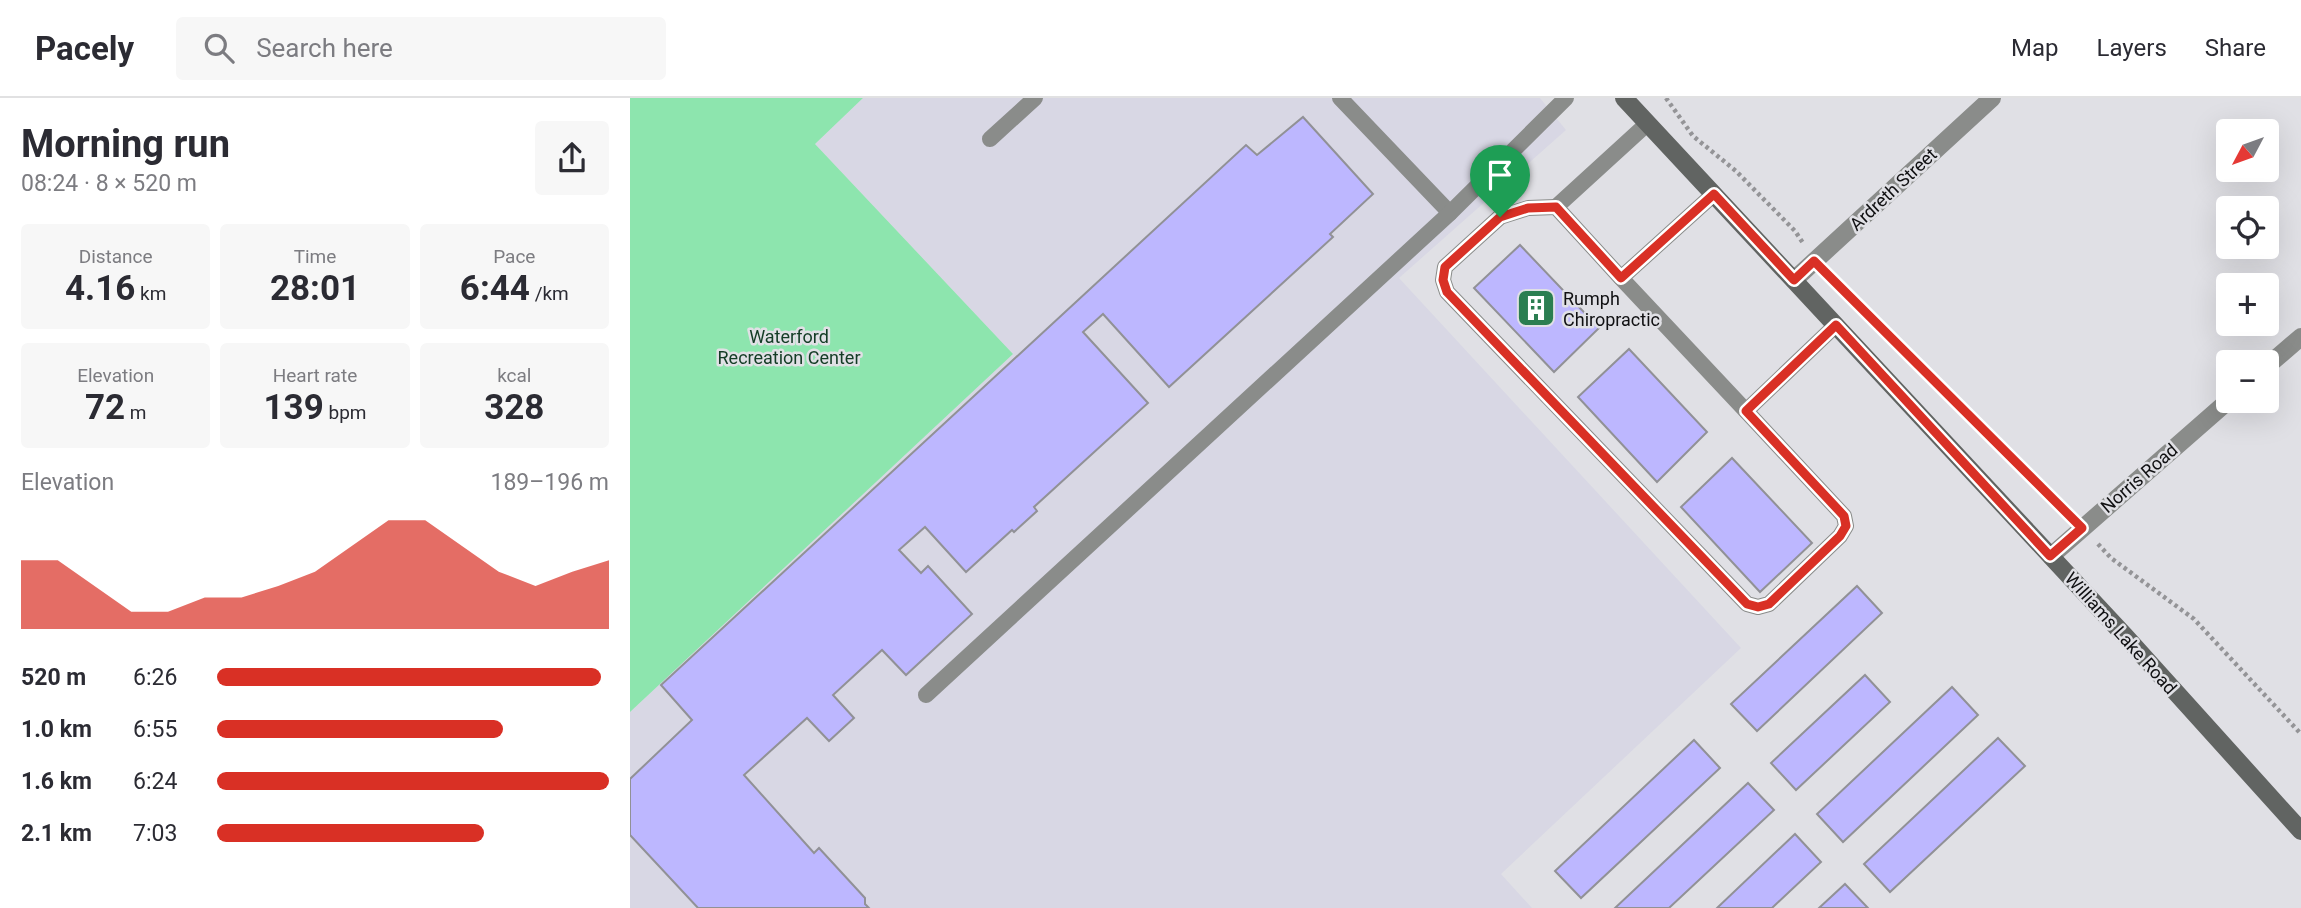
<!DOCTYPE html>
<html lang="en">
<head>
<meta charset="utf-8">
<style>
	body { margin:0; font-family:Roboto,sans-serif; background:#f7f7f7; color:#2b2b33; height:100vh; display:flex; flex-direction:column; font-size:26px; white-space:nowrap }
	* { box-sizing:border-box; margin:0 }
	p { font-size:23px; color:#7c7c81 }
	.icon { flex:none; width:38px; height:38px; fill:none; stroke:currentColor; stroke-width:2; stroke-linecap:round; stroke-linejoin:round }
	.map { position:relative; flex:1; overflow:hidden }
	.details { display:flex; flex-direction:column; background:#fff; width:630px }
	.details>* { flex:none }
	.needle { width:46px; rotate:229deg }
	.controls { position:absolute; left:1586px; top:21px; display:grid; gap:14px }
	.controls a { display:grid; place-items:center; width:63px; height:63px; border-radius:7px; background:#fff; box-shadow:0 7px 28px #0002; font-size:35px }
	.pin { position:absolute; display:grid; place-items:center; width:60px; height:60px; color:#fff; margin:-72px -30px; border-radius:50% 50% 50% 0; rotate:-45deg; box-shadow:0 0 7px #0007 }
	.pin .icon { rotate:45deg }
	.round { display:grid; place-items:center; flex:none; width:74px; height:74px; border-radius:7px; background:#f7f7f7 }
	.overview { display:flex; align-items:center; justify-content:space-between; height:119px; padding:0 21px }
	h1 { font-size:38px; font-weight:700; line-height:52px }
	.metrics { display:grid; grid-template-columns:repeat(3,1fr); gap:10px; height:119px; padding:7px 21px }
	.metrics div { display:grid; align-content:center; border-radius:7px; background:#f7f7f7; text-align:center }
	.metrics b { font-size:35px; font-weight:700 }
	.metrics small { font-size:19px; font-weight:400 }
	.metrics p { font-size:19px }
	.chart { height:196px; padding:14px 21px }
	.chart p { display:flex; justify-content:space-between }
	.chart svg { width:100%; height:126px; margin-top:7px; fill:#d93025; opacity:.7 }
	ul { padding:0 21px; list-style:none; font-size:23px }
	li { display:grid; grid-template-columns:112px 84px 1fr; align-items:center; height:52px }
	li i { height:18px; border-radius:9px; background:#d93025 }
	header { display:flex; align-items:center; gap:42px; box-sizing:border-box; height:98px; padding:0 35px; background:#fff; border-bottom:2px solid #e1e1e2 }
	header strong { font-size:33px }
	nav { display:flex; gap:38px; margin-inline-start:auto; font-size:24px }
	.search { width:490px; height:63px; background:#f7f7f7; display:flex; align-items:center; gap:18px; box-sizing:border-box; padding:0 24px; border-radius:7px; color:#7c7c81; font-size:26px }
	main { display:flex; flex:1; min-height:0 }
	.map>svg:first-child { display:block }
	.built { fill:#d8d7e4 }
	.green { fill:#8de5ae }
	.building { fill:#bdb7ff; stroke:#919196; stroke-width:2 }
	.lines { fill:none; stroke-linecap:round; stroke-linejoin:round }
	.path { stroke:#949497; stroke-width:4.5; stroke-dasharray:3.5 3.5; stroke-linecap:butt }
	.service { stroke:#8a8c8a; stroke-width:16 }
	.minor { stroke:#8a8c8a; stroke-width:18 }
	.secondary { stroke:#616462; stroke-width:18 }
	.route-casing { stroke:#fff; stroke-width:14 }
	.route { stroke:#d93025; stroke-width:9 }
	.labels { text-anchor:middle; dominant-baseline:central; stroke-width:5; stroke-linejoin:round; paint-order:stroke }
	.street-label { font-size:18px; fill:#101012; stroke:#e0e0e5 }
	.poi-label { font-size:18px; fill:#101012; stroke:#e0e0e5; text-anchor:start }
	.park-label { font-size:18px; fill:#133c25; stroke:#e0e0e5 }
</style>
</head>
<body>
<header>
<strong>Pacely</strong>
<div class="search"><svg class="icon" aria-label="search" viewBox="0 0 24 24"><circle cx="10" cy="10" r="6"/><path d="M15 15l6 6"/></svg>Search here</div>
<nav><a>Map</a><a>Layers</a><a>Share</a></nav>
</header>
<main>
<section class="details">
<div class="overview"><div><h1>Morning run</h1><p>08:24 · 8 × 520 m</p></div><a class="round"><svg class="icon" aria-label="share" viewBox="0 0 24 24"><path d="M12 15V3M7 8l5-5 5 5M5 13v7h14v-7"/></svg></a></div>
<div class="metrics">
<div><p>Distance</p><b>4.16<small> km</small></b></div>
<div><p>Time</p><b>28:01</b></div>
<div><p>Pace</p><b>6:44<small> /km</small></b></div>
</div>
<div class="metrics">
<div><p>Elevation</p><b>72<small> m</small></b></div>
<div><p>Heart rate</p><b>139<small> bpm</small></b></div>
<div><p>kcal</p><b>328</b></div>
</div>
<div class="chart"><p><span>Elevation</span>189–196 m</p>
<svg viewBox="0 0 160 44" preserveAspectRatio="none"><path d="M0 44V20L10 20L20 29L30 38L40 38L50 33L60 33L70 29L80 24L90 15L100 6L110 6L120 15L130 24L140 29L150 24L160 20V44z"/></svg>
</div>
<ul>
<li><b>520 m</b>6:26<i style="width:98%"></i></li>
<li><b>1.0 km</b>6:55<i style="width:73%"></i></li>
<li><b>1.6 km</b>6:24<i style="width:100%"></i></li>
<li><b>2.1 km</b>7:03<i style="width:68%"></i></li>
</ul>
</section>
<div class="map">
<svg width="1671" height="810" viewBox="0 0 1671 810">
	<rect width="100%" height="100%" fill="#e0e0e5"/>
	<path class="built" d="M233 0H910L936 32 769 180 1111 550 871 776 902 810H0V614L383 256 185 46Z"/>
	<path class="green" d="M0 0H233L185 46 383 256 0 614Z"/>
	<g class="building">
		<path d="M673 19 743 96 700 136 703 139 539 289 473 216 453 234 518 305 404 409 407 413 384 434 382 432 336 474 295 429 269 452 291 475 298 468 342 516 276 577 252 552 203 597 224 620 199 643 177 620 114 677 184 755 189 750 235 800V806L239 810H68L0 737V681L62 622 31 587 616 47 627 57Z"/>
		<path d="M890 147 969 230 924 274 844 190Z"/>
		<path d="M999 251 1077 334 1027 384 948 299Z"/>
		<path d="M1102 360 1182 445 1130 494 1051 409Z"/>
		<path d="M1227 488 1252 515 1127 633 1101 606Z"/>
		<path d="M1235 577 1260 604 1166 692 1141 665Z"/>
		<path d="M1322 589 1348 617 1213 744 1187 716Z"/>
		<path d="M1368 640 1395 668 1260 794 1234 766Z"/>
		<path d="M1064 642 1090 670 951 800 925 773Z"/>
		<path d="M1118 685 1144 712 1039 810H985Z"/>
		<path d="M1165 736 1191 764 1142 810H1087Z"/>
		<path d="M1215 786 1238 810H1189Z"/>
	</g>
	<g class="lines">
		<g class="path">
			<path d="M1036 0 1063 38 1106 73 1165 133 1173 145"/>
			<path d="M1198 177 1437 415"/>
			<path d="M1468 446 1481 460 1564 521 1671 636"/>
		</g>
		<g class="service">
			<path d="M710 0 820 115"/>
			<path d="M360 41 405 0"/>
			<path d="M1084 96 991 180 1116 313 1206 227"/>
			<path d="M926 109 898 110 870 119 815 169 813 182 817 194 1117 506 1128 509 1139 506 1210 438 1216 428 1214 418 1116 313"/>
			<path d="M991 180 926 109 1018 25"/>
			<path d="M296 597 820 115 936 0"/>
		</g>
		<g class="minor">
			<path d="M1164 182 1362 0"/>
			<path d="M1636 269 1671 239"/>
			<path d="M1421 458 1598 303"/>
		</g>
		<path class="secondary" d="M994 0 1495 538 1671 733"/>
	</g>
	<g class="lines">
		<g class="route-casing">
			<path id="route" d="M1084 96 1164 182 1184 163 1452 430 1420 458 1206 227 1116 313 1214 418 1216 428 1210 438 1139 506 1128 509 1117 506 817 194 813 182 815 169 870 119 898 110 926 109 991 180Z"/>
		</g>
		<use href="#route" class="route"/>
	</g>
	<defs>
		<g id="building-square" transform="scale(2.0125)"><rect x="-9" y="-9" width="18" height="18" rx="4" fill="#2b7e51" stroke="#e0e0e5"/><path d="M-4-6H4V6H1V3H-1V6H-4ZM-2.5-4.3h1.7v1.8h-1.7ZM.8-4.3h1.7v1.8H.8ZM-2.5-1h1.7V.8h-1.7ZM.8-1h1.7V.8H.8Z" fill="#fff"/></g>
	</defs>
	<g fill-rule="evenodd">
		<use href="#building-square" x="906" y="210"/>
	</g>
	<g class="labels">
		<g class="street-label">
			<text transform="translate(1263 91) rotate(-43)">Ardreth Street</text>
			<text transform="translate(1509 380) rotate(-41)">Norris Road</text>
			<text transform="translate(1491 535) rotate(48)">Williams Lake Road</text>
		</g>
		<g class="poi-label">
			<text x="933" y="200">Rumph<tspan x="933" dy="21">Chiropractic</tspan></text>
		</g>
		<g class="park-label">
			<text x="159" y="238">Waterford<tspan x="159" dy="21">Recreation Center</tspan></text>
		</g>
	</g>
</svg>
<div class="controls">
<a><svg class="needle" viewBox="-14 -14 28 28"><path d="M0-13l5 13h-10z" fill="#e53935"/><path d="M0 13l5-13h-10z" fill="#7c7c81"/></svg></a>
<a><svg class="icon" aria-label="locate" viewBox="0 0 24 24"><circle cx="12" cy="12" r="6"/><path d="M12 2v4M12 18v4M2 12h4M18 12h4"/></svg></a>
<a>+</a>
<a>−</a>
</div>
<div class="pin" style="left:870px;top:119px;background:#1e9e55"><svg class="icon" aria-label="arrive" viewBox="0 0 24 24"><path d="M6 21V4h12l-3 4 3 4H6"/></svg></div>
</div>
</main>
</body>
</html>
